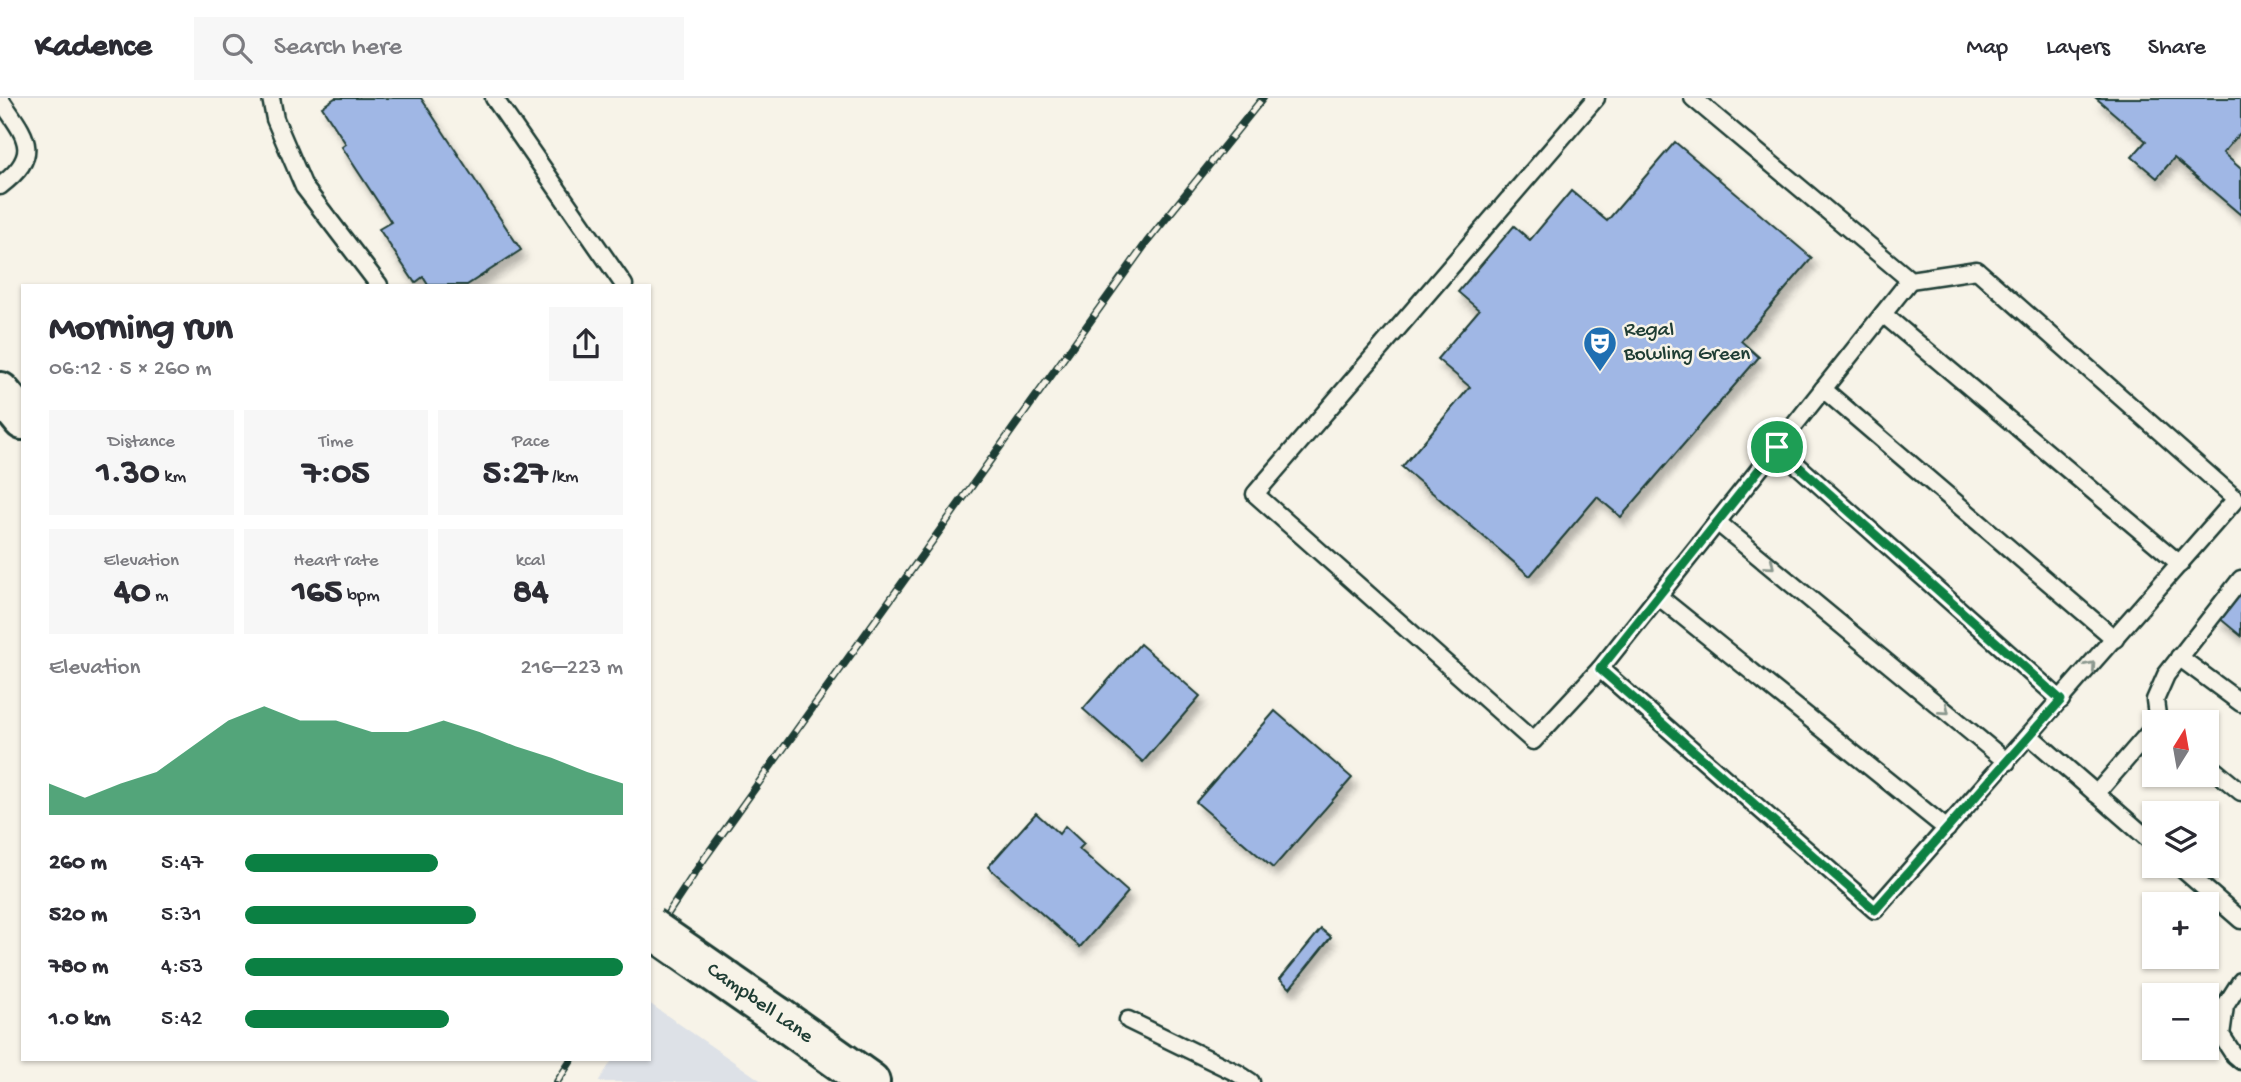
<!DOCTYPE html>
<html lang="en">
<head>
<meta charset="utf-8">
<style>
	body { margin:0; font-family:"Gochi Hand",sans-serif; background:#f7f7f7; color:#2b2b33; height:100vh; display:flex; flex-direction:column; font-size:26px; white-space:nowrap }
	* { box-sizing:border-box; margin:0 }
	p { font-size:23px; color:#7c7c81 }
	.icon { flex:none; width:38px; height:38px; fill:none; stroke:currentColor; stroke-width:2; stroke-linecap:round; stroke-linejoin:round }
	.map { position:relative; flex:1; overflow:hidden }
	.drawer { position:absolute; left:21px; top:186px; width:630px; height:777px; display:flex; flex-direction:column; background:#fff; border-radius:0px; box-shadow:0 2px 5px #0004 }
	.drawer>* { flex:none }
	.needle { width:46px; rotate:11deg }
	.buttons { position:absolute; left:2142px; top:612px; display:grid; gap:14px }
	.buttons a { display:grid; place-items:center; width:77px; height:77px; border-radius:0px; background:#fff; box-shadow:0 2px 5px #0004; font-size:35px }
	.pin { position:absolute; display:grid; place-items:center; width:60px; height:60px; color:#fff; margin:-30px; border:4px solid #fff; border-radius:50%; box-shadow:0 2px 7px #0007 }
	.round { display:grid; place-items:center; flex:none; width:74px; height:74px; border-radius:0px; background:#f7f7f7 }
	.headline { display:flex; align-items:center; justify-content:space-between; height:119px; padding:0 28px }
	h1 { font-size:38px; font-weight:700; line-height:52px }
	.stats { display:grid; grid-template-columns:repeat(3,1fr); gap:10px; height:119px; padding:7px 28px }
	.stats div { display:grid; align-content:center; border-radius:0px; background:#f7f7f7; text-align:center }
	.stats b { font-size:35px; font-weight:700 }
	.stats small { font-size:19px; font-weight:400 }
	.stats p { font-size:19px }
	.chart { height:196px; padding:14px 28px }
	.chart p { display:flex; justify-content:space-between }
	.chart svg { width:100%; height:126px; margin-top:7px; fill:#0b8043; opacity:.7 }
	ul { padding:0 28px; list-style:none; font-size:23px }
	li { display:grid; grid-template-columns:112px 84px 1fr; align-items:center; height:52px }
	li i { height:18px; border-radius:9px; background:#0b8043 }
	header { display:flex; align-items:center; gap:42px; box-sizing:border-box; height:98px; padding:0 35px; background:#fff; border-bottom:2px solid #e1e1e2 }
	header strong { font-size:33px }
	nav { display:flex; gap:38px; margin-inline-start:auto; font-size:24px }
	.search { width:490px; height:63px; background:#f7f7f7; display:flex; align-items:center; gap:18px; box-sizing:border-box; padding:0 24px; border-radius:0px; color:#7c7c81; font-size:26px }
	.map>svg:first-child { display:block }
	.built { fill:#dde1e7 }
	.building { fill:#a0b7e5; stroke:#1f3d34; stroke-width:2; filter:url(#shadow) }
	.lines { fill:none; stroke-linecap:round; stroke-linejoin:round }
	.service-casing { stroke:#1f3d34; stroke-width:21 }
	.primary-casing { stroke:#1f3d34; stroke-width:44 }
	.service { stroke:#f7f3e8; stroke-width:16 }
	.primary { stroke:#f7f3e8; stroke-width:38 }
	.rail-casing { stroke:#1f3d34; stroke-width:8 }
	.rail { stroke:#f7f3e8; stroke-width:5; stroke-dasharray:16; stroke-linecap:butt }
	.primary-bridge-casing { stroke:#1f3d34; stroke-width:44; stroke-linecap:butt }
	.primary-bridge { stroke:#f7f3e8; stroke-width:38 }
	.oneway { stroke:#8b988e }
	.route-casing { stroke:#fff; stroke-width:14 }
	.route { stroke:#0b8043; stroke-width:9 }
	.labels { text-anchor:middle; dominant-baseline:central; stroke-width:5; stroke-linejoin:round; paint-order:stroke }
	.poi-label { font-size:21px; fill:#1f3d34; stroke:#f7f3e8; text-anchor:start }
	.street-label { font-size:21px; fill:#1f3d34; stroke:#f7f3e8 }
</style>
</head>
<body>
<header>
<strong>Kadence</strong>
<div class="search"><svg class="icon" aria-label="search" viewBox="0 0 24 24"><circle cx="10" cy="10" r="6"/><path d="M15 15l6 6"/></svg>Search here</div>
<nav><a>Map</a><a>Layers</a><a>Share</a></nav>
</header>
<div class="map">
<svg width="2241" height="984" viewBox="0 0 2241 984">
	<defs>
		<filter id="shadow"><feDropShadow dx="4.5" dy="8" stdDeviation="3.5" flood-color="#0004"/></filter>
	</defs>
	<rect width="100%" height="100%" fill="#f7f3e8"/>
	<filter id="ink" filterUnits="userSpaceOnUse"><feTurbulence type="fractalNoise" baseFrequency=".0143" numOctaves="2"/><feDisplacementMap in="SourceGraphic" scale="14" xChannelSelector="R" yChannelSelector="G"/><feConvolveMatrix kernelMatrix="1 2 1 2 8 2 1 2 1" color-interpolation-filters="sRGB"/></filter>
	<g filter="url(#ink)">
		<path class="built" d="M649 905 763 984H598L613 961H649Z"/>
		<g class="building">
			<path d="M335 0H421L521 152 467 187H428L423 179 415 185 379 131 391 124 342 49 346 46 322 9Z"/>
			<path d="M2096 0H2241V34L2223 55 2241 71V117L2174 60 2157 80 2132 59 2146 43Z"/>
			<path d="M1675 44 1812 160 1741 243 1759 259 1621 419 1597 399 1530 478 1402 369 1470 289 1437 261 1479 212 1458 194 1514 128 1530 142 1571 93 1607 123Z"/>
			<path d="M2241 492V538L2218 519Z"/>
			<path d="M1140 546 1200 598 1143 664 1083 611Z"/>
			<path d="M1275 613 1352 680 1273 770 1196 704Z"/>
			<path d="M1036 715 1059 736 1065 728 1084 746 1079 751 1128 794 1080 849 988 769Z"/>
			<path d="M1321 831 1331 839 1290 890 1280 881Z"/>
		</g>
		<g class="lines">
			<g class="service-casing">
				<g id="service">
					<path d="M271 0 275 21 304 89 379 187"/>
					<path d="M494 0 624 187"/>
					<path d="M1596 0 1255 396 1533 643 1600 571 1875 812 2236 401 1977 172 1910 182 1693 0"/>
					<path d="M0 1C25 38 44 55 0 88"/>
					<path d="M1883 216 2180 466"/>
					<path d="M1823 291 2115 541"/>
					<path d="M1777 349 2061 602"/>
					<path d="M1717 424 2007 664"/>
					<path d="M1658 498 1947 731"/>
					<path d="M2179 559 2241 605"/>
					<path d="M1600 571 1910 182"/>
					<path d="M2158 625 2155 602 2166 577 2241 481"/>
					<path d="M2030 638 2154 746"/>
					<path d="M2207 666 2241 694"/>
					<path d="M2096 696 2154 629"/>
					<path d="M2179 768 2241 822"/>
					<path d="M2241 883 2225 908 2221 937 2234 957 2241 963"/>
					<path d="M1128 922 1237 975 1251 984"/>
				</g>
			</g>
			<g class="primary-casing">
				<g id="primary">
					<path d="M0 294 23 322"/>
					<path d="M777 918 870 984"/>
				</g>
			</g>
			<use href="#service" class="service"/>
			<use href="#primary" class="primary"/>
			<g class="rail-casing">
				<g id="rail">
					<path d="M649 844 704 761 1147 144 1263 0"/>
					<path d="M557 984 572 961"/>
				</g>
			</g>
			<use href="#rail" class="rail"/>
			<g class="primary-bridge-casing">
				<path id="primary-bridge" d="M649 829 777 918"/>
			</g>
			<use href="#primary-bridge" class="primary-bridge"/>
		</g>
		<defs><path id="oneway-chevron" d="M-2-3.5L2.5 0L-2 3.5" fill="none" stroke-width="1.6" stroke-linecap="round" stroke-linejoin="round" transform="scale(1.75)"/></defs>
		<g class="oneway">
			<use href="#oneway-chevron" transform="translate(1770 467) rotate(40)"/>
			<use href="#oneway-chevron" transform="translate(2091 568) rotate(-49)"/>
			<use href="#oneway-chevron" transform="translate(1945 612) rotate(40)"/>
		</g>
	</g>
	<g class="lines" filter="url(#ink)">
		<g class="route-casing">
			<path id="route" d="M1777 349 2061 602 1875 812 1600 571Z"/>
		</g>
		<use href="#route" class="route"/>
	</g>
	<defs>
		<g id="theatre-pin" transform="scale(1.75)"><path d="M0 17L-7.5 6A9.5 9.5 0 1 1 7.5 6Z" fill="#1f6fb2" stroke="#f7f3e8"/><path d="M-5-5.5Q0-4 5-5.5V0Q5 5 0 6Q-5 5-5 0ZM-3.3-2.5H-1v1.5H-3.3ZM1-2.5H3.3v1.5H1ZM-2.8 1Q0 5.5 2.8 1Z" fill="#fff"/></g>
	</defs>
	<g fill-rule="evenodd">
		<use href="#theatre-pin" x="1600" y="245"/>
	</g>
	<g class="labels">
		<g class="poi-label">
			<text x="1624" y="233">Regal<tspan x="1624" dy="24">Bowling Green</tspan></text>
		</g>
		<g class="street-label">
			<text transform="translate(759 906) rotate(35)">Campbell Lane</text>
		</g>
	</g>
</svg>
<div class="buttons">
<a><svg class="needle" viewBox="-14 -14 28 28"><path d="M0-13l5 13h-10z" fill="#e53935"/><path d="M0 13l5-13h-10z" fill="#7c7c81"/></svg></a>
<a><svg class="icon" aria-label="layers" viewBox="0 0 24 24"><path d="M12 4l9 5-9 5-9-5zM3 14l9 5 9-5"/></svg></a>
<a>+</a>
<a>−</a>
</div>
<div class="pin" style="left:1777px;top:349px;background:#1e9e55"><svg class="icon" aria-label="arrive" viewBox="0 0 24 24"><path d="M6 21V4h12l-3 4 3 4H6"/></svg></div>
<section class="drawer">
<div class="headline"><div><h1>Morning run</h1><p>06:12 · 5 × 260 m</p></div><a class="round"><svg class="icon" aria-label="share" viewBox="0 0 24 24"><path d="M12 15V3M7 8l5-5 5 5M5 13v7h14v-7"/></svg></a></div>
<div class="stats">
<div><p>Distance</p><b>1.30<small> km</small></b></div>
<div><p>Time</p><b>7:05</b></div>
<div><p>Pace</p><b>5:27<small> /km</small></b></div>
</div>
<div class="stats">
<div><p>Elevation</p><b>40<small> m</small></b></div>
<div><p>Heart rate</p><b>165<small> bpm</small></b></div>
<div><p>kcal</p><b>84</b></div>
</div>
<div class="chart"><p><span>Elevation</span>216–223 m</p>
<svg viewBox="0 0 160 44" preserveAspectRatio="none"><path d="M0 44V33L10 38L20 33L30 29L40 20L50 11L60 6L70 11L80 11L90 15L100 15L110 11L120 15L130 20L140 24L150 29L160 33V44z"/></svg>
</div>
<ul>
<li><b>260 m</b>5:47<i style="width:51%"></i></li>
<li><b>520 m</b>5:31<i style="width:61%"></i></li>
<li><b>780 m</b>4:53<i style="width:100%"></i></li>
<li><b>1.0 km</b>5:42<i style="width:54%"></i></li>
</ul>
</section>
</div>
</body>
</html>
